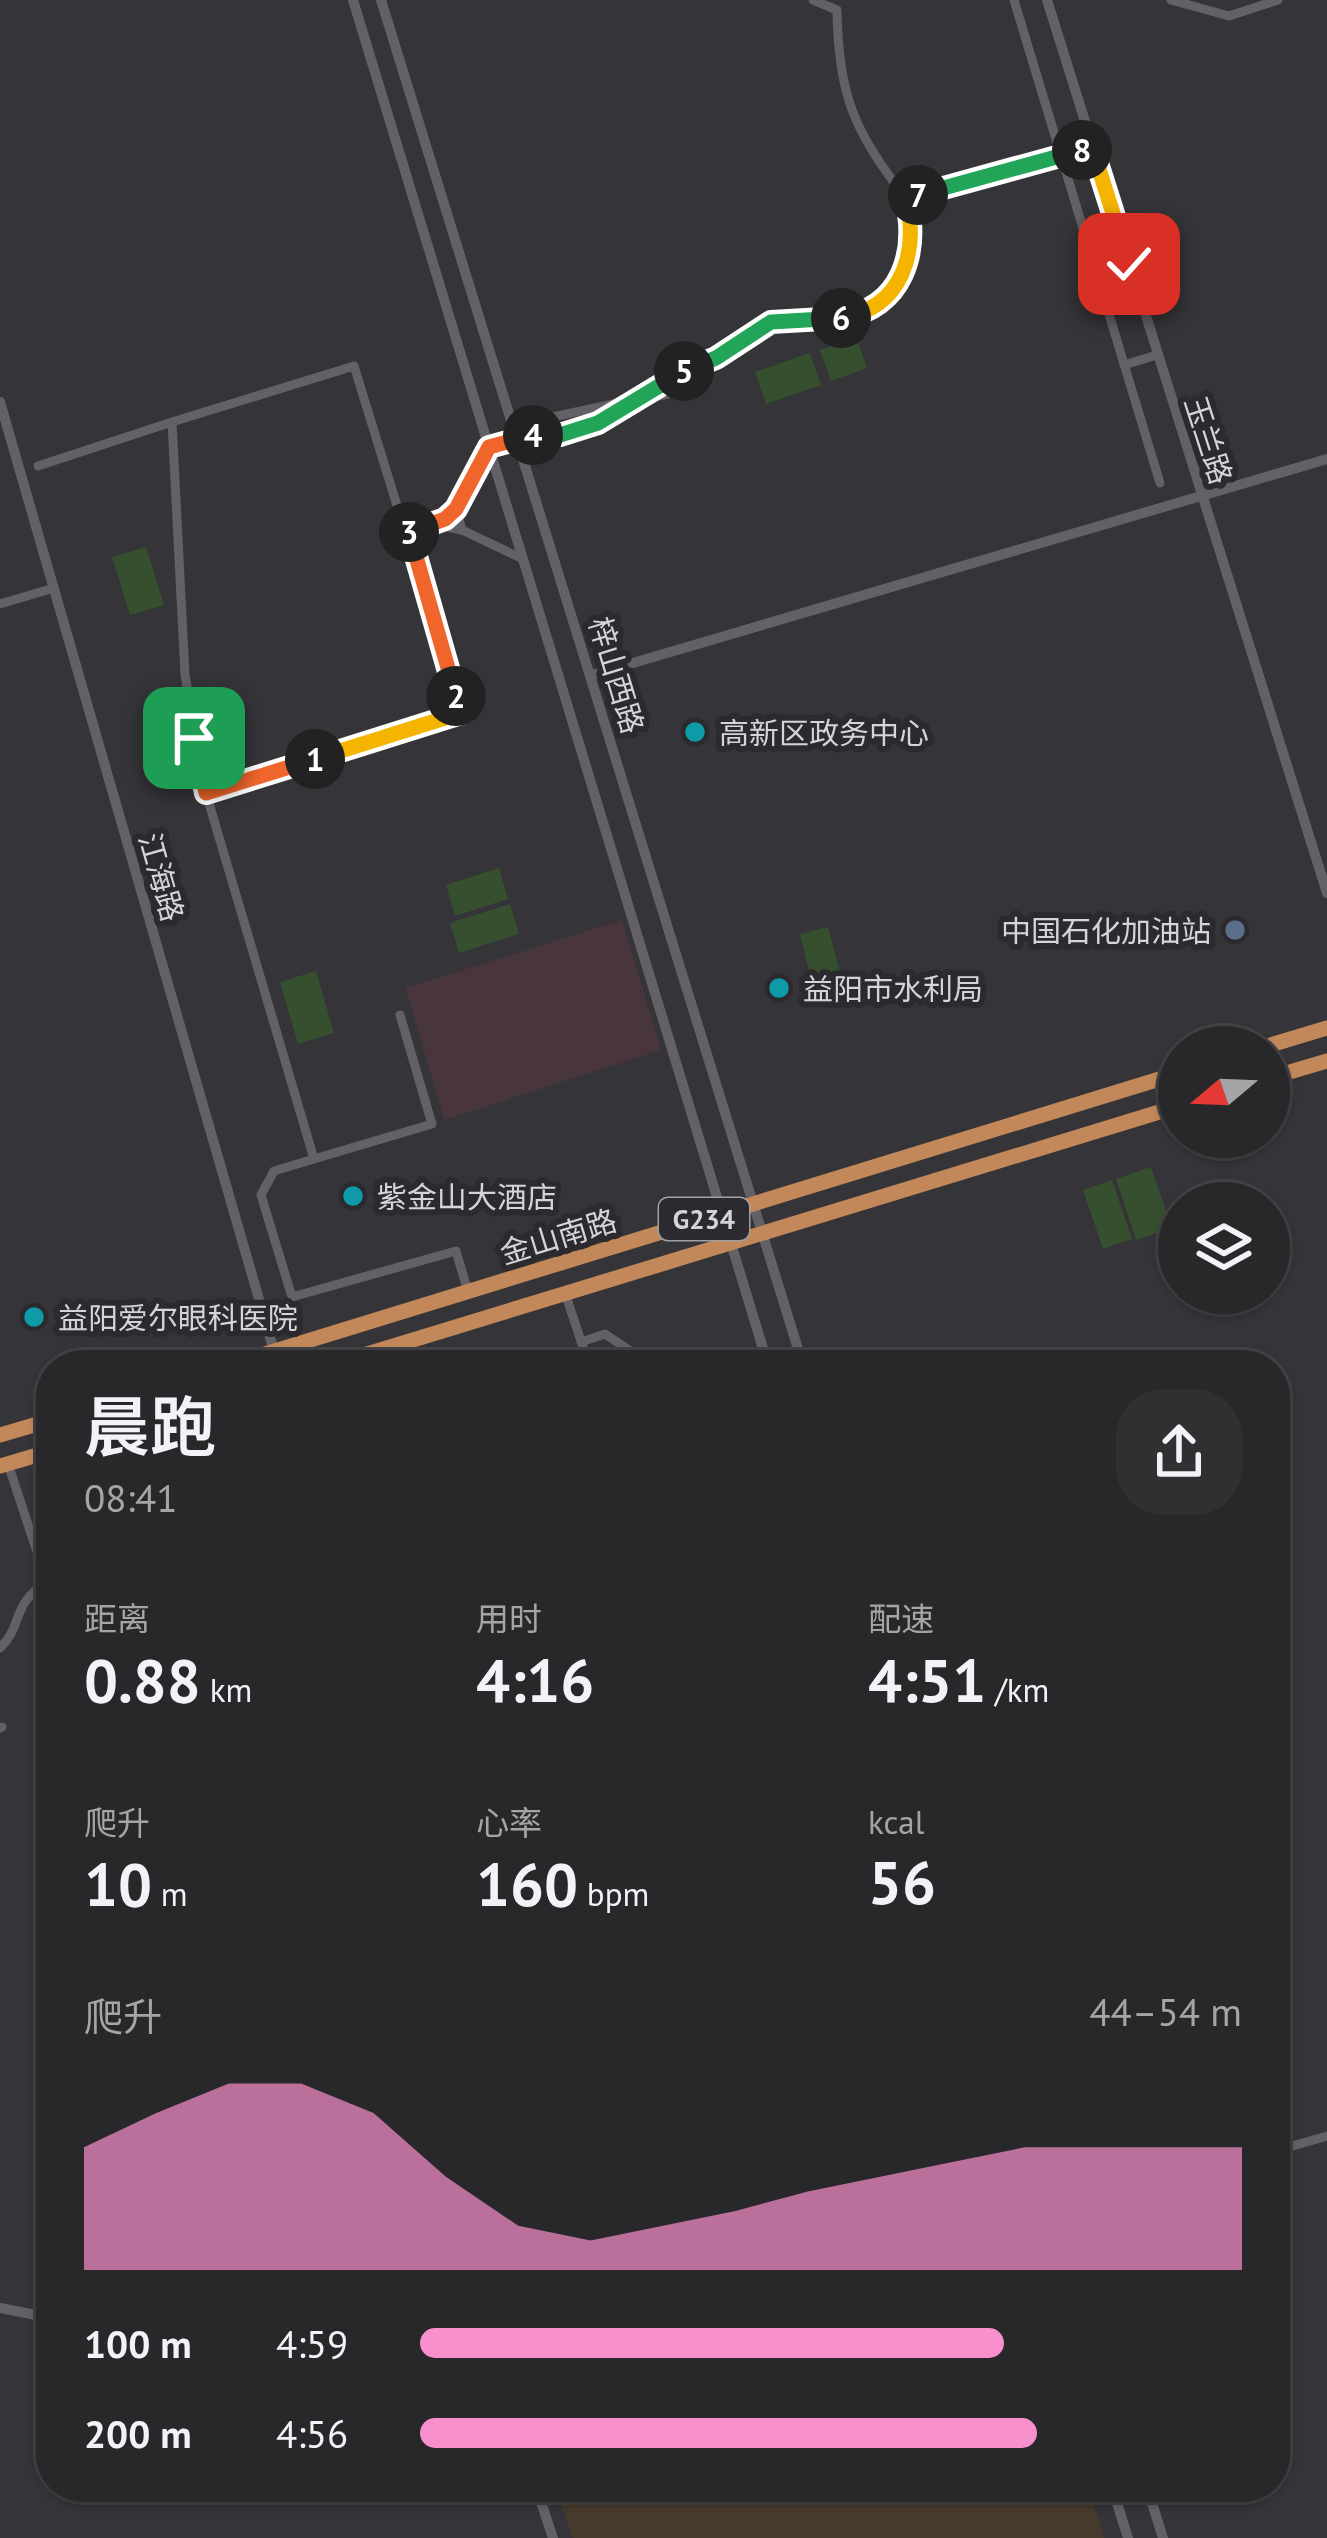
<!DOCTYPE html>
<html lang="zh">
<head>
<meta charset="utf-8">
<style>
	body { margin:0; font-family:"PT Sans","Noto Sans SC",sans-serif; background:#302f32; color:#f1f3f6; height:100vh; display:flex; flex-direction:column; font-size:45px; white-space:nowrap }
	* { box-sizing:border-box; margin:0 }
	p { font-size:39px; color:#a5a5a8 }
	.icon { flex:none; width:66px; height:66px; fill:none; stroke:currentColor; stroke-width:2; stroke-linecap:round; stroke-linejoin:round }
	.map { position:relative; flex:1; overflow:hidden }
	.sheet { position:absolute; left:36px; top:1350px; width:1254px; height:1152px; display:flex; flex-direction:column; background:#28272a; border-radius:48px; box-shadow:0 3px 9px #0004,0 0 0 3px #444447 }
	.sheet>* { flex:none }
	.needle { width:78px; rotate:251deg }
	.tools { position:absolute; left:1158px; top:1026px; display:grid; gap:24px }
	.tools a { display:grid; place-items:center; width:132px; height:132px; border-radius:50%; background:#28272a; box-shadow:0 3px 9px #0004,0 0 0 3px #444447; font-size:60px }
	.pin { position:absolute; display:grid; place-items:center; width:102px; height:102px; color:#fff; margin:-51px; border-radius:24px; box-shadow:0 6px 18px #0006 }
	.km { position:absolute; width:60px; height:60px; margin:-30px; border-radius:50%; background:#222; color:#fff; font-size:33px; line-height:60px; text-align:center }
	.round { display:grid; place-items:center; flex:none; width:126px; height:126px; border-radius:48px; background:#302f32 }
	.summary { display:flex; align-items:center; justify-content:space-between; height:204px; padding:0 48px }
	h1 { font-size:66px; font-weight:600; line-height:90px }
	.metrics { display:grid; grid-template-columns:repeat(3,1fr); gap:18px; height:204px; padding:12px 48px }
	.metrics div { display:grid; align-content:center }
	.metrics b { font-size:60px; font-weight:600 }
	.metrics small { font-size:33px; font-weight:400 }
	.metrics p { font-size:33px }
	.chart { height:336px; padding:24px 48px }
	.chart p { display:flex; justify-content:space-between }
	.chart svg { width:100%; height:216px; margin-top:12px; fill:#f890cc; opacity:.7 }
	ul { padding:0 48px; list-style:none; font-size:39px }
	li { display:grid; grid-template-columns:192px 144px 1fr; align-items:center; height:90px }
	li i { height:30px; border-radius:15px; background:#f890cc }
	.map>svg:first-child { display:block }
	.commercial { fill:#49363d }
	.medical { fill:#47392b }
	.green { fill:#36502f }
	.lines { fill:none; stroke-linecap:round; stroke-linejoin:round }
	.minor { stroke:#636166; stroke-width:9 }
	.tertiary { stroke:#636166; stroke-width:10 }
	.trunk { stroke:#c28859; stroke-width:15 }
	.split-1-casing { stroke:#fff; stroke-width:24 }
	.split-2-casing { stroke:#fff; stroke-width:24 }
	.split-3-casing { stroke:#fff; stroke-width:24 }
	.split-4-casing { stroke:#fff; stroke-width:24 }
	.split-5-casing { stroke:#fff; stroke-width:24 }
	.split-6-casing { stroke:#fff; stroke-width:24 }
	.split-7-casing { stroke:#fff; stroke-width:24 }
	.split-8-casing { stroke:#fff; stroke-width:24 }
	.split-9-casing { stroke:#fff; stroke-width:24 }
	.split-1 { stroke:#f0652b; stroke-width:15 }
	.split-2 { stroke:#f5b400; stroke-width:15 }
	.split-3 { stroke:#f0652b; stroke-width:15 }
	.split-4 { stroke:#f0652b; stroke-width:15 }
	.split-5 { stroke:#22a559; stroke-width:15 }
	.split-6 { stroke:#22a559; stroke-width:15 }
	.split-7 { stroke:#f5b400; stroke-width:15 }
	.split-8 { stroke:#22a559; stroke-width:15 }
	.split-9 { stroke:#f5b400; stroke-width:15 }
	.culture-dot { fill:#0f9aa8; stroke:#2b2a2e; stroke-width:4.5 }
	.service-dot { fill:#5c6f8a; stroke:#2b2a2e; stroke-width:4.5 }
	.labels { text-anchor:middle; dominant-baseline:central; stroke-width:12; stroke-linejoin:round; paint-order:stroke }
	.shield { fill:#2b2a2e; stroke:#a2a1a4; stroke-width:3 }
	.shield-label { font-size:27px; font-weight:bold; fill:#d5d4d6 }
	.street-label { font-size:30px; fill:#d5d4d6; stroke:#2b2a2e }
	.poi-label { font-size:30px; fill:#d5d4d6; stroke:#2b2a2e; text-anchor:start }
</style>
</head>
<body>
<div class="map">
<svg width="1327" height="2538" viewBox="0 0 1327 2538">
	<rect width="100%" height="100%" fill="#353438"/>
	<path class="commercial" d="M622 920 661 1050 444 1120 406 988Z"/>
	<path class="medical" d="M555 2487H1088L1104 2538H573Z"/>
	<g class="green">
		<path d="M856 337 867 368 831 381 820 350Z"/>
		<path d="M810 353 821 385 766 404 755 372Z"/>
		<path d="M146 547 164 605 130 615 112 557Z"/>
		<path d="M499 868 508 899 455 916 446 885Z"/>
		<path d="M510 904 519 934 459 953 450 923Z"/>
		<path d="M828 927 842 980 813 988 800 934Z"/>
		<path d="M316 971 334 1033 298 1044 280 982Z"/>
		<path d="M1151 1167 1172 1228 1136 1240 1116 1179Z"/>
		<path d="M1112 1180 1132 1239 1103 1249 1083 1190Z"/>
	</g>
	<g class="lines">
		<g class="minor">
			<path d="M813 0 837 10C838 93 854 133 906 198"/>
			<path d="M1014 0 1160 483"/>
			<path d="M1171 0 1229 16 1278 0"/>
			<path d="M1096 275 1129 264"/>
			<path d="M716 358C700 382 675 397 646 397L663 379 716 358 771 322 851 316 889 295 911 252 906 198 1092 147"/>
			<path d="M1124 365 1157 355"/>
			<path d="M354 366 461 713 206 793 185 675 172 422Z"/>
			<path d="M620 405C596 424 572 437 541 432L553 417 646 397"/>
			<path d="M38 466 172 422"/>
			<path d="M409 530 445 519 456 509"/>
			<path d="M411 538 447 527 462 530"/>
			<path d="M523 559 462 530 456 509 489 447 541 432"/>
			<path d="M0 604 54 588"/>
			<path d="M206 793 314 1159 274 1171 261 1195 292 1297 456 1251 468 1292"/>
			<path d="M314 1159 432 1124 400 1015"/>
			<path d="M565 1293 589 1365"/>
			<path d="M581 1342 605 1334 651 1365"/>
			<path d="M0 1648C24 1625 10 1605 47 1582L8 1464"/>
			<path d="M0 1728 2 1727"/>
			<path d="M1275 2151 1327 2136"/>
		</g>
		<g class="tertiary">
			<path d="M353 0 768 1365"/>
			<path d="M381 0 803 1365"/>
			<path d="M1047 0 1327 893"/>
			<path d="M0 402 278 1365"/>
			<path d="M592 675 1327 459"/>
			<path d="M0 2308 51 2318"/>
			<path d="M536 2487 553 2538"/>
			<path d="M1112 2487 1128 2538"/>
			<path d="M1147 2487 1163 2538"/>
		</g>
		<g class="trunk">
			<path d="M1264 1047 1327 1028"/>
			<path d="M1269 1078 1327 1061"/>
			<path d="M229 1365 1179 1073"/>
			<path d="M331 1365 1179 1106"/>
			<path d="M0 1435 51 1420"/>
			<path d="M0 1466 51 1451"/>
		</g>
	</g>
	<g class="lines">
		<g class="split-1-casing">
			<path id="split-1" d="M194 738 206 793 315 759"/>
		</g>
		<g class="split-2-casing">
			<path id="split-2" d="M315 759 461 713 456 696"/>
		</g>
		<g class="split-3-casing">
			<path id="split-3" d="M409 532 456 696"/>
		</g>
		<g class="split-4-casing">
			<path id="split-4" d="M409 532 445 519 456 509 489 447 533 435"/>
		</g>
		<g class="split-5-casing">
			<path id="split-5" d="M533 435H560L598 423 684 371"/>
		</g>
		<g class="split-6-casing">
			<path id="split-6" d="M684 371 716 358 771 322 841 318"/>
		</g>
		<g class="split-7-casing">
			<path id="split-7" d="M841 318C903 308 919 252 906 198L918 195"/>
		</g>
		<g class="split-8-casing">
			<path id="split-8" d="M918 195 1082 150"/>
		</g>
		<g class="split-9-casing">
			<path id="split-9" d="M1082 150 1092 147 1129 264"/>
		</g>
		<use href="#split-1" class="split-1"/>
		<use href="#split-2" class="split-2"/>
		<use href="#split-3" class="split-3"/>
		<use href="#split-4" class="split-4"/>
		<use href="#split-5" class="split-5"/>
		<use href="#split-6" class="split-6"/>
		<use href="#split-7" class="split-7"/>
		<use href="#split-8" class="split-8"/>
		<use href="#split-9" class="split-9"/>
	</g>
	<g class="culture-dot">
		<circle cx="695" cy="732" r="12"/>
		<circle cx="779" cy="988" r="12"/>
		<circle cx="353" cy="1196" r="12"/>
		<circle cx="34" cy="1317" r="12"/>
	</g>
	<circle class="service-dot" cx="1235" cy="930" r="12"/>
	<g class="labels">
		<rect class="shield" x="659" y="1198" width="90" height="42" rx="9"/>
		<g class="shield-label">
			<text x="704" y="1219">G234</text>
		</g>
		<g class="street-label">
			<text transform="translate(1209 440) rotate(72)">玉兰路</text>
			<text transform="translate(617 675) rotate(73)">梓山西路</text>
			<text transform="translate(162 877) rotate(74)">江海路</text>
			<text transform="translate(558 1236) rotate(-17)">金山南路</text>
		</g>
		<g class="poi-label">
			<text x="719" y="732">高新区政务中心</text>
			<text x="1211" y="930" text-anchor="end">中国石化加油站</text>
			<text x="803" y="988">益阳市水利局</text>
			<text x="377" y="1196">紫金山大酒店</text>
			<text x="58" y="1317">益阳爱尔眼科医院</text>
		</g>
	</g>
</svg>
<div class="tools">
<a><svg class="needle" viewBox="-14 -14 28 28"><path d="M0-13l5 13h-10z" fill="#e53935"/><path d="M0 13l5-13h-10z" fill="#a5a5a8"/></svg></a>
<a><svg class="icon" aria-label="layers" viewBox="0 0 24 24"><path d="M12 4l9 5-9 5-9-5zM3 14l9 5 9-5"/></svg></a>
</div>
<div class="pin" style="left:194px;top:738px;background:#1e9e55"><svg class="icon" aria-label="arrive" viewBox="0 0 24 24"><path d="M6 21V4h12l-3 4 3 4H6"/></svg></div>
<div class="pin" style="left:1129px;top:264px;background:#d93025"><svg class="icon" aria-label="check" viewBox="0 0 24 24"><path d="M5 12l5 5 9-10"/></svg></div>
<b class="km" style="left:315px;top:759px">1</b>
<b class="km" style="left:456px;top:696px">2</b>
<b class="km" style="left:409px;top:532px">3</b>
<b class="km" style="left:533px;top:435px">4</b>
<b class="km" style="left:684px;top:371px">5</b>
<b class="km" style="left:841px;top:318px">6</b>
<b class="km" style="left:918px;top:195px">7</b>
<b class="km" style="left:1082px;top:150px">8</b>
<section class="sheet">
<div class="summary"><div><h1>晨跑</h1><p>08:41</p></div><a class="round"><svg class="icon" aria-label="share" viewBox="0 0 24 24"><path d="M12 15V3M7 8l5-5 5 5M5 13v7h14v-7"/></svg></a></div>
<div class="metrics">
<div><p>距离</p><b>0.88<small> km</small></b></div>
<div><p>用时</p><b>4:16</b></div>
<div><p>配速</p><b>4:51<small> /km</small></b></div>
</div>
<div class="metrics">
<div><p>爬升</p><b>10<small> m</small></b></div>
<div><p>心率</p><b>160<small> bpm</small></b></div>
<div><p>kcal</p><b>56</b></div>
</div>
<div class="chart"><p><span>爬升</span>44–54 m</p>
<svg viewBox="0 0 160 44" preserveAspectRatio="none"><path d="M0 44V19L10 12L20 6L30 6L40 12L50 25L60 35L70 38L80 35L90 32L100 28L110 25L120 22L130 19L140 19L150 19L160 19V44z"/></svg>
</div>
<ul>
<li><b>100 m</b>4:59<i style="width:71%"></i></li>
<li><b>200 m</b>4:56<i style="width:75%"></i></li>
</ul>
</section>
</div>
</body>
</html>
